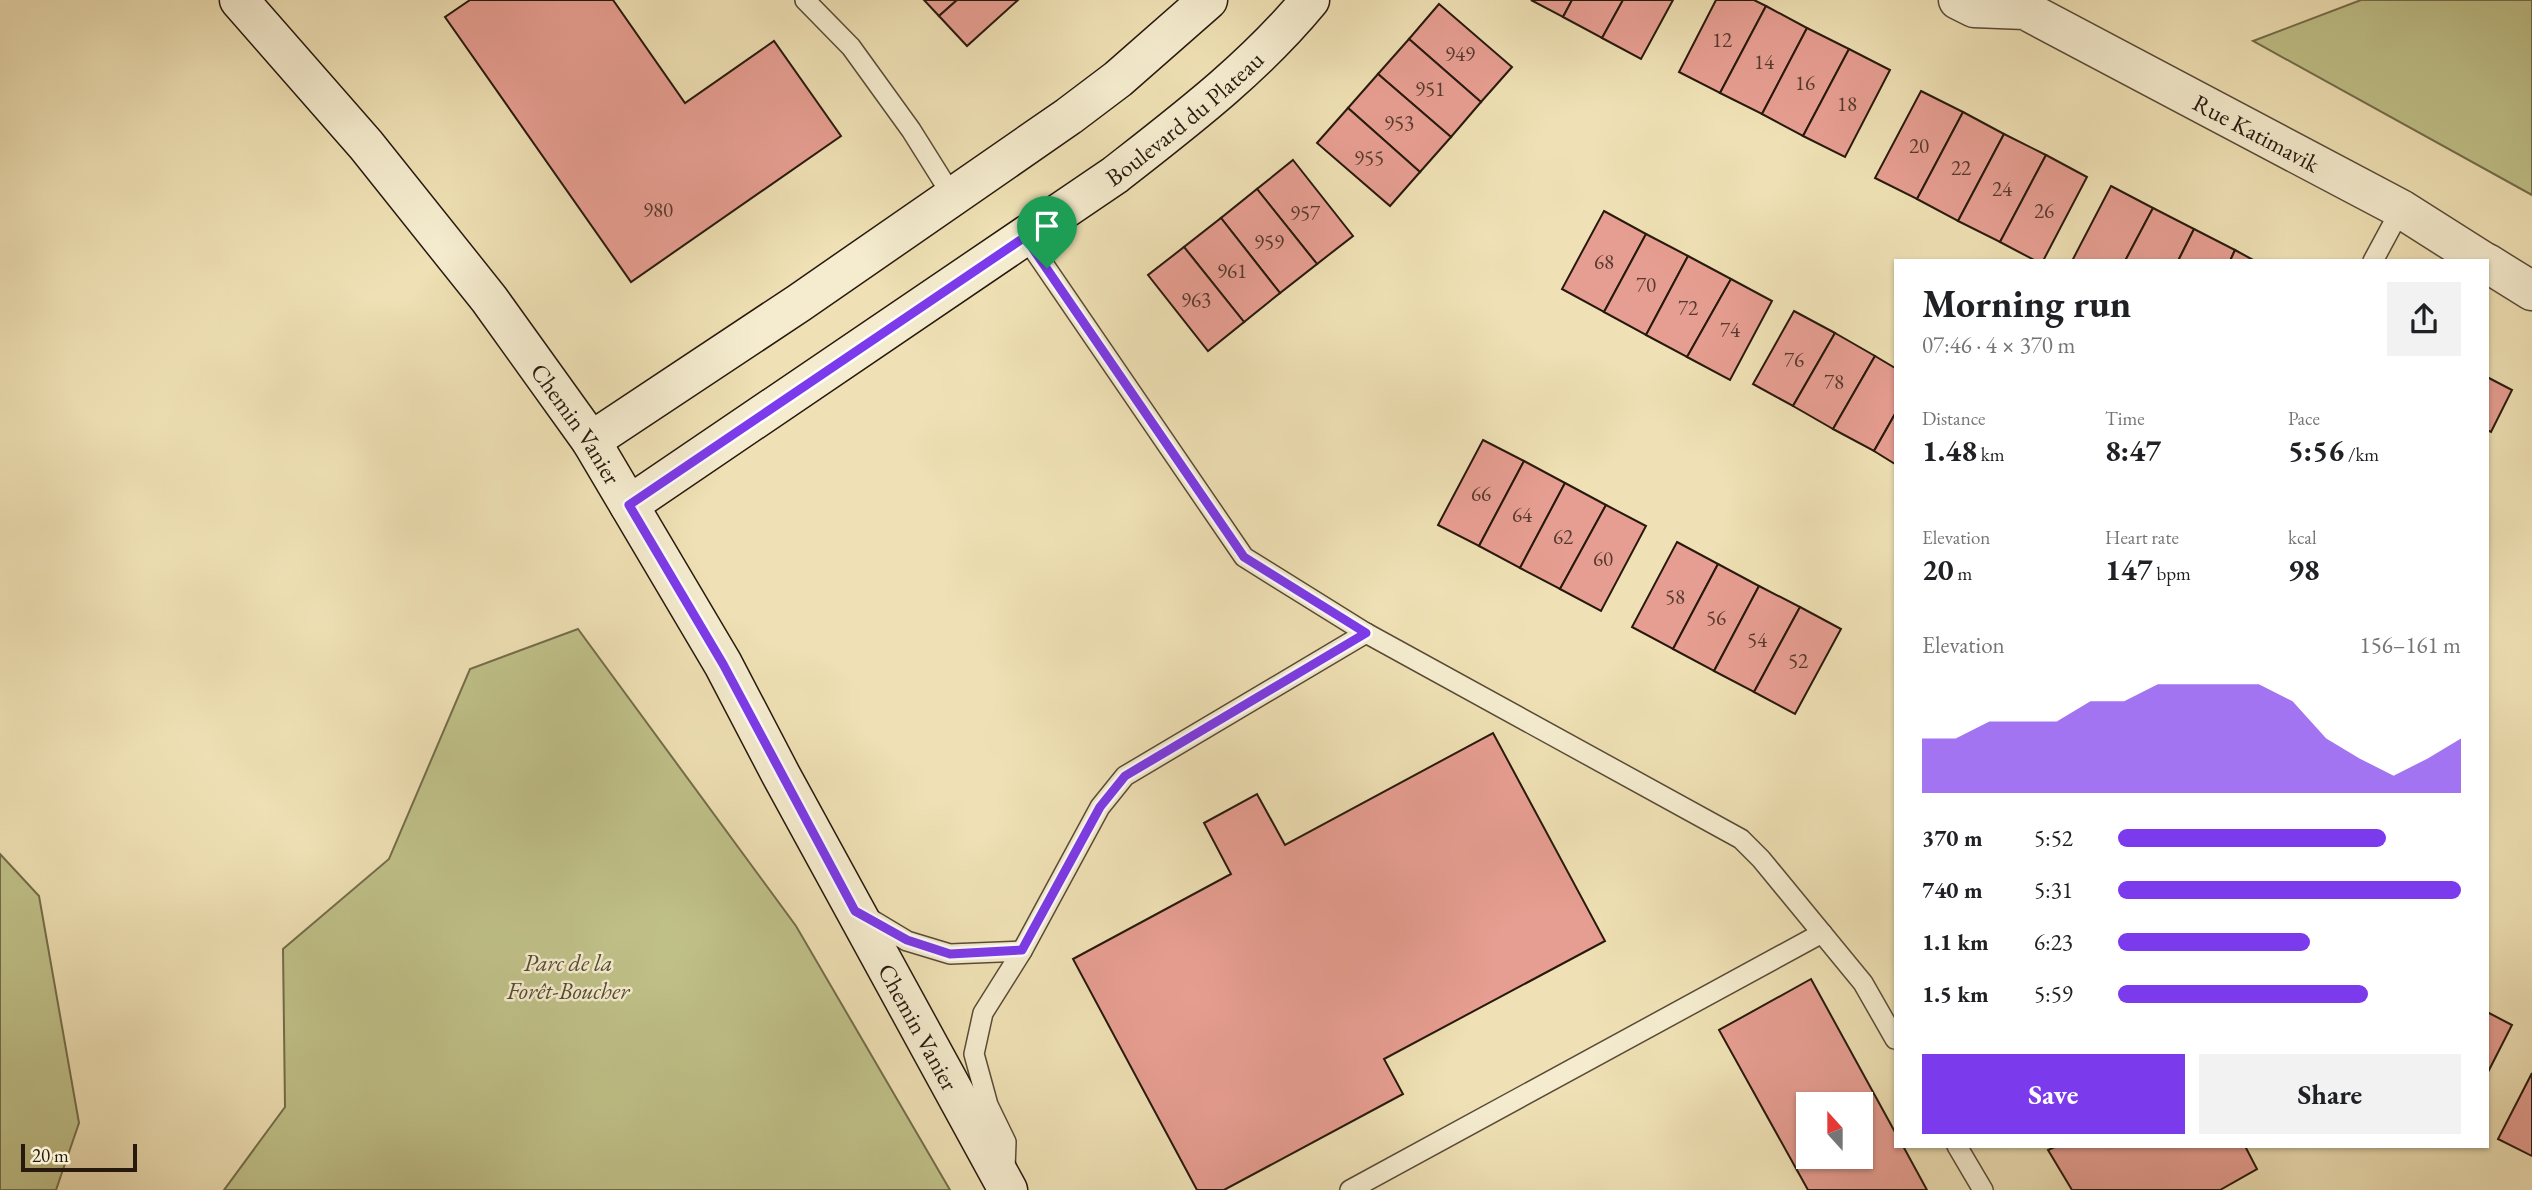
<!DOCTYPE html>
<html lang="en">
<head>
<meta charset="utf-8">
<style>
	body { margin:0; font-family:"EB Garamond",serif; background:#f2f2f2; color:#202124; height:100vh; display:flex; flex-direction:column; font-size:26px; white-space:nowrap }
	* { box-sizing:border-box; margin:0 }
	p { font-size:23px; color:#757577 }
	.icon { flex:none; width:38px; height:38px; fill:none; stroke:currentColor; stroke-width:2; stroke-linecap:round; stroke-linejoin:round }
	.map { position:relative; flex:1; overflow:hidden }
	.side { position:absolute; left:1894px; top:259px; width:595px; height:889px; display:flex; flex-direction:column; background:#fff; border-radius:0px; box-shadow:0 2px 5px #0004 }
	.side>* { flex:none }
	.needle { width:46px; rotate:339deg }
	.controls { position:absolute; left:1796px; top:1092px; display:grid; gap:14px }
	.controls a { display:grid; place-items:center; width:77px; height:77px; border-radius:0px; background:#fff; box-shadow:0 2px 5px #0004; font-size:35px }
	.scale { position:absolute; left:21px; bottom:18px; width:116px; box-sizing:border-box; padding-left:7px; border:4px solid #27190d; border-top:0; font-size:19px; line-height:24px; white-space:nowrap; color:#27190d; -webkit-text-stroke:5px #f5eccf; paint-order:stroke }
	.pin { position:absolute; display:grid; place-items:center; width:60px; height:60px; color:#fff; margin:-72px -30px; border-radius:50% 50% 50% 0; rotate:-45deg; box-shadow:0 0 7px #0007 }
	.pin .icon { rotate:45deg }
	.round { display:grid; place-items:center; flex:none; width:74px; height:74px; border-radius:0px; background:#f2f2f2 }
	.head { display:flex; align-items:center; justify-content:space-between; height:119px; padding:0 28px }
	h1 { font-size:38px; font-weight:700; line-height:52px }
	.metrics { display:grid; grid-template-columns:repeat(3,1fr); gap:10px; height:119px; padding:7px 28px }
	.metrics div { display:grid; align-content:center }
	.metrics b { font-size:30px; font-weight:700 }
	.metrics small { font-size:19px; font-weight:400 }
	.metrics p { font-size:19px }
	.chart { height:196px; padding:14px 28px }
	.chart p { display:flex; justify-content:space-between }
	.chart svg { width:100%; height:126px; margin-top:7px; fill:#7c3aed; opacity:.7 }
	.primary-button { display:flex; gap:14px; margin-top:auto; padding:14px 28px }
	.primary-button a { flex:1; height:80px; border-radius:0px; background:#7c3aed; color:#fff; font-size:28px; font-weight:700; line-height:80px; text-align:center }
	.primary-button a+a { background:#f2f2f2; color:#202124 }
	ul { padding:0 28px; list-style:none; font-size:23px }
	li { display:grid; grid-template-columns:112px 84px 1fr; align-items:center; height:52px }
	li i { height:18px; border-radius:9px; background:#7c3aed }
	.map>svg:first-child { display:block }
	.green { fill:#c0c189; stroke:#746d4b; stroke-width:2 }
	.building { fill:#e79e92; stroke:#27190d; stroke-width:2; fill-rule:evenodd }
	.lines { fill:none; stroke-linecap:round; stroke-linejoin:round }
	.service-casing { stroke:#594b37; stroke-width:22 }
	.minor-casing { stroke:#594b37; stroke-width:41 }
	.secondary-casing { stroke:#27190d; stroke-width:41 }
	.service { stroke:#f5eccf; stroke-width:19 }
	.minor { stroke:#f5eccf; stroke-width:38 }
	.secondary { stroke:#f5eccf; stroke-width:38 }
	.route-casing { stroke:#fff; stroke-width:14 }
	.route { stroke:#7c3aed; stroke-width:9 }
	.labels { text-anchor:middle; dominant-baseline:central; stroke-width:5; stroke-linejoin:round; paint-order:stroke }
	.number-label { font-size:21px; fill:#573a2e }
	.street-label { font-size:24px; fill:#27190d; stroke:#f5eccf }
	.park-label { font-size:24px; font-style:italic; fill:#554b32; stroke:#f5eccf }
</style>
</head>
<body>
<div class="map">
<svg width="2532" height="1190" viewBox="0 0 2532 1190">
	<rect width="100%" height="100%" fill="#efe1b5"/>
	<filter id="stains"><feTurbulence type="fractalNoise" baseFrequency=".00286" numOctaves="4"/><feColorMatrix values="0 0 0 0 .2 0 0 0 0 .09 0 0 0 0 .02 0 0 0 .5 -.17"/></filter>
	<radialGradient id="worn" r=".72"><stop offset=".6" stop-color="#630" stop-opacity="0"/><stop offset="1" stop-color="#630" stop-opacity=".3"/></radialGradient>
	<g class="green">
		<path d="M2361 0H2532V195L2253 41Z"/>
		<path d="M578 629 796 926 950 1190H224L285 1107 283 949 389 859 470 669Z"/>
		<path d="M0 854 39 896 79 1123 56 1190H0Z"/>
	</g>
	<g class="building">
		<path d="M470 0H613L685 103 774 41 841 136 631 282 445 17Z"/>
		<path d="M924 0H957L939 16Z"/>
		<path d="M957 0H1018L967 46 939 16Z"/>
		<path d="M1531 0H1572L1563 17Z"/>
		<path d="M1572 0H1623L1602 38 1563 17Z"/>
		<path d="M1623 0H1673L1641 59 1602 38Z"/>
		<path d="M1716 0H1754L1766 6 1720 93 1679 72Z"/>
		<path d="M1439 4 1512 67 1481 102 1409 39Z"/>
		<path d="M1766 6 1807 28 1762 114 1720 93Z"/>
		<path d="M1807 28 1849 49 1803 136 1762 114Z"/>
		<path d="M1409 39 1481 102 1451 137 1378 74Z"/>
		<path d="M1849 49 1890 70 1845 157 1803 136Z"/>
		<path d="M1378 74 1451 137 1420 172 1348 108Z"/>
		<path d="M1921 91 1963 112 1917 199 1875 178Z"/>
		<path d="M1348 108 1420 172 1390 206 1317 143Z"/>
		<path d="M1963 112 2004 134 1958 221 1917 199Z"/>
		<path d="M2004 134 2046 155 2000 242 1958 221Z"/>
		<path d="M2046 155 2087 177 2043 261H2036L2000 242Z"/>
		<path d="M1293 160 1353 236 1317 264 1257 189Z"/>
		<path d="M2111 186 2153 208 2125 261H2072Z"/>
		<path d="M1257 189 1317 264 1280 293 1221 218Z"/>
		<path d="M2153 208 2194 229 2178 261H2125Z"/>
		<path d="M1604 211 1646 234 1604 312 1562 289Z"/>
		<path d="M1221 218 1280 293 1244 322 1184 247Z"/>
		<path d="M2194 229 2235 250 2230 261H2178Z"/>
		<path d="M1646 234 1688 256 1646 335 1604 312Z"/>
		<path d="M1184 247 1244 322 1208 351 1148 275Z"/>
		<path d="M2235 250 2255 261H2230Z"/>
		<path d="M1688 256 1731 279 1687 357 1646 335Z"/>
		<path d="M1731 279 1772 301 1730 380 1687 357Z"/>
		<path d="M1794 311 1835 333 1793 406 1753 384Z"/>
		<path d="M1835 333 1875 356 1833 429 1793 406Z"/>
		<path d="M1875 356 1895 368V414L1874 451 1833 429Z"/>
		<path d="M2487 377 2512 390 2491 432 2487 430Z"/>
		<path d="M1895 414V464L1874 451Z"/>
		<path d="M1483 440 1524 461 1479 546 1438 525Z"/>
		<path d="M1524 461 1565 483 1520 568 1479 546Z"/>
		<path d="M1565 483 1606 505 1560 589 1520 568Z"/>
		<path d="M1606 505 1646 526 1601 611 1560 589Z"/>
		<path d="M1677 542 1718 564 1673 649 1632 627Z"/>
		<path d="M1718 564 1759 586 1714 671 1673 649Z"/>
		<path d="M1759 586 1800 607 1754 692 1714 671Z"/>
		<path d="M1800 607 1841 629 1795 714 1754 692Z"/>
		<path d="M1493 733 1605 941 1384 1059 1403 1094 1224 1190H1197L1073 959 1231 874 1204 823 1257 794 1285 845Z"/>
		<path d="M1811 979 1895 1132V1146H1903L1927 1190H1808L1719 1030ZM1808 1104H1860V1157H1808Z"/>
		<path d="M2487 1012 2512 1025 2487 1074Z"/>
		<path d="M2532 1073V1156L2498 1139Z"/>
		<path d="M2057 1146H2245L2257 1169 2220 1190H2072L2048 1150Z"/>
	</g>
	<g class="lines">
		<g class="service-casing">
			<g id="service">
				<path d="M805 0 851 47 911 130 953 197"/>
				<path d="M1025 237 1244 557 1366 633 1741 839 1761 859 1863 983 1895 1039"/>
				<path d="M2373 261 2401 209"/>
				<path d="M867 917 907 941 950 954 1022 951"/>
				<path d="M1957 1146 1983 1190"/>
				<path d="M1005 1169 1006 1142 988 1105 974 1054 983 1013 1022 951 1100 807 1125 776 1366 633"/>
				<path d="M1350 1190 1822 933"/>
			</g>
		</g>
		<g class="minor-casing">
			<g id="minor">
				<path id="s1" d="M1958 0 1974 8 2025 10 2401 209 2483 261"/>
				<path d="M2487 263 2532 291"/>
			</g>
		</g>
		<g class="secondary-casing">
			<g id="secondary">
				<path id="s2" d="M239 0 366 145 489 299 591 441 723 664 781 775 1008 1190"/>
				<path d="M591 441 799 303 1069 116 1118 79 1208 0"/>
				<path id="s3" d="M629 505 1115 175C1184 121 1254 68 1310 0"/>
			</g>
		</g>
		<use href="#service" class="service"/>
		<use href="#minor" class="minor"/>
		<use href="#secondary" class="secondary"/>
	</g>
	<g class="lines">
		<g class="route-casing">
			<path id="route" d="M1025 237 1244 557 1366 633 1125 776 1100 807 1022 950 950 954 907 940 855 911 723 664 629 505Z"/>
		</g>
		<use href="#route" class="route"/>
	</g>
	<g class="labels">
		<g class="number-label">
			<text x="1722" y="39">12</text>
			<text x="1460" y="53">949</text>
			<text x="1764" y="61">14</text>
			<text x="1805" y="82">16</text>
			<text x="1430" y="88">951</text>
			<text x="1847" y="103">18</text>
			<text x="1399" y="122">953</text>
			<text x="1919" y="145">20</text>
			<text x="1369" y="157">955</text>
			<text x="1961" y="167">22</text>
			<text x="2002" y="188">24</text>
			<text x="658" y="209">980</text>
			<text x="2044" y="210">26</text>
			<text x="1305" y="212">957</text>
			<text x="1269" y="241">959</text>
			<text x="1604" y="261">68</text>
			<text x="1232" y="270">961</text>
			<text x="1646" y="284">70</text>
			<text x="1196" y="299">963</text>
			<text x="1688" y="307">72</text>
			<text x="1730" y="329">74</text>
			<text x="1794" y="359">76</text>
			<text x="1834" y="381">78</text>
			<text x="1481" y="493">66</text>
			<text x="1522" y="514">64</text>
			<text x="1563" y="536">62</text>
			<text x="1603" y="558">60</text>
			<text x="1675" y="596">58</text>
			<text x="1716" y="617">56</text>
			<text x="1757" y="639">54</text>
			<text x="1798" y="660">52</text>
		</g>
		<g class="street-label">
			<text stroke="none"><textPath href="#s3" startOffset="677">Boulevard du Plateau</textPath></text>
			<text stroke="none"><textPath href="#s1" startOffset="331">Rue Katimavik</textPath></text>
			<text stroke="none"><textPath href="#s2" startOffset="542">Chemin Vanier</textPath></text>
			<text stroke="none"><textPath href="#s2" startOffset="1236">Chemin Vanier</textPath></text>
		</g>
		<g class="park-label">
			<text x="568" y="962">Parc de la<tspan x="568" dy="28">Forêt-Boucher</tspan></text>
		</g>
	</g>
	<rect width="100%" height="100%" filter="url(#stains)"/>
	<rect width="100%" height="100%" fill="url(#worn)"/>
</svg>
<div class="controls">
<a><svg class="needle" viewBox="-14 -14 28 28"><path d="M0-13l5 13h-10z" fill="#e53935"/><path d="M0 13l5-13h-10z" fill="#757577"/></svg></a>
</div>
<div class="scale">20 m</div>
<div class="pin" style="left:1047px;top:268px;background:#1e9e55"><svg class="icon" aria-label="arrive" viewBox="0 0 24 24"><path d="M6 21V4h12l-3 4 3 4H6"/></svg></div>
<section class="side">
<div class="head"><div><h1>Morning run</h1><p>07:46 · 4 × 370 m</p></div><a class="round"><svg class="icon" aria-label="share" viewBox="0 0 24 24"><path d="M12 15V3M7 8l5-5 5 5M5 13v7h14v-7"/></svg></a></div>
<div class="metrics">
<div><p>Distance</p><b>1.48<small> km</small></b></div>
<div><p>Time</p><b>8:47</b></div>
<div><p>Pace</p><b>5:56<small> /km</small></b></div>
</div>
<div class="metrics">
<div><p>Elevation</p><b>20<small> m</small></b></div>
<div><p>Heart rate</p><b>147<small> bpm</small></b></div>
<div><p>kcal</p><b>98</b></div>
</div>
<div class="chart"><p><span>Elevation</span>156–161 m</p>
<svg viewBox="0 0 160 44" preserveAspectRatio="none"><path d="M0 44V25L10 25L20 19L30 19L40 19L50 12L60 12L70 6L80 6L90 6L100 6L110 12L120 25L130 32L140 38L150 32L160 25V44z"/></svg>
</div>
<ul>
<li><b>370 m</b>5:52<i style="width:78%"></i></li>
<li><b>740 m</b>5:31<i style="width:100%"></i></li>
<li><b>1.1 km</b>6:23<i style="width:56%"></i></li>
<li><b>1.5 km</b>5:59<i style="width:73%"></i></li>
</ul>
<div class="primary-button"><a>Save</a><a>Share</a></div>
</section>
</div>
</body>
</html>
